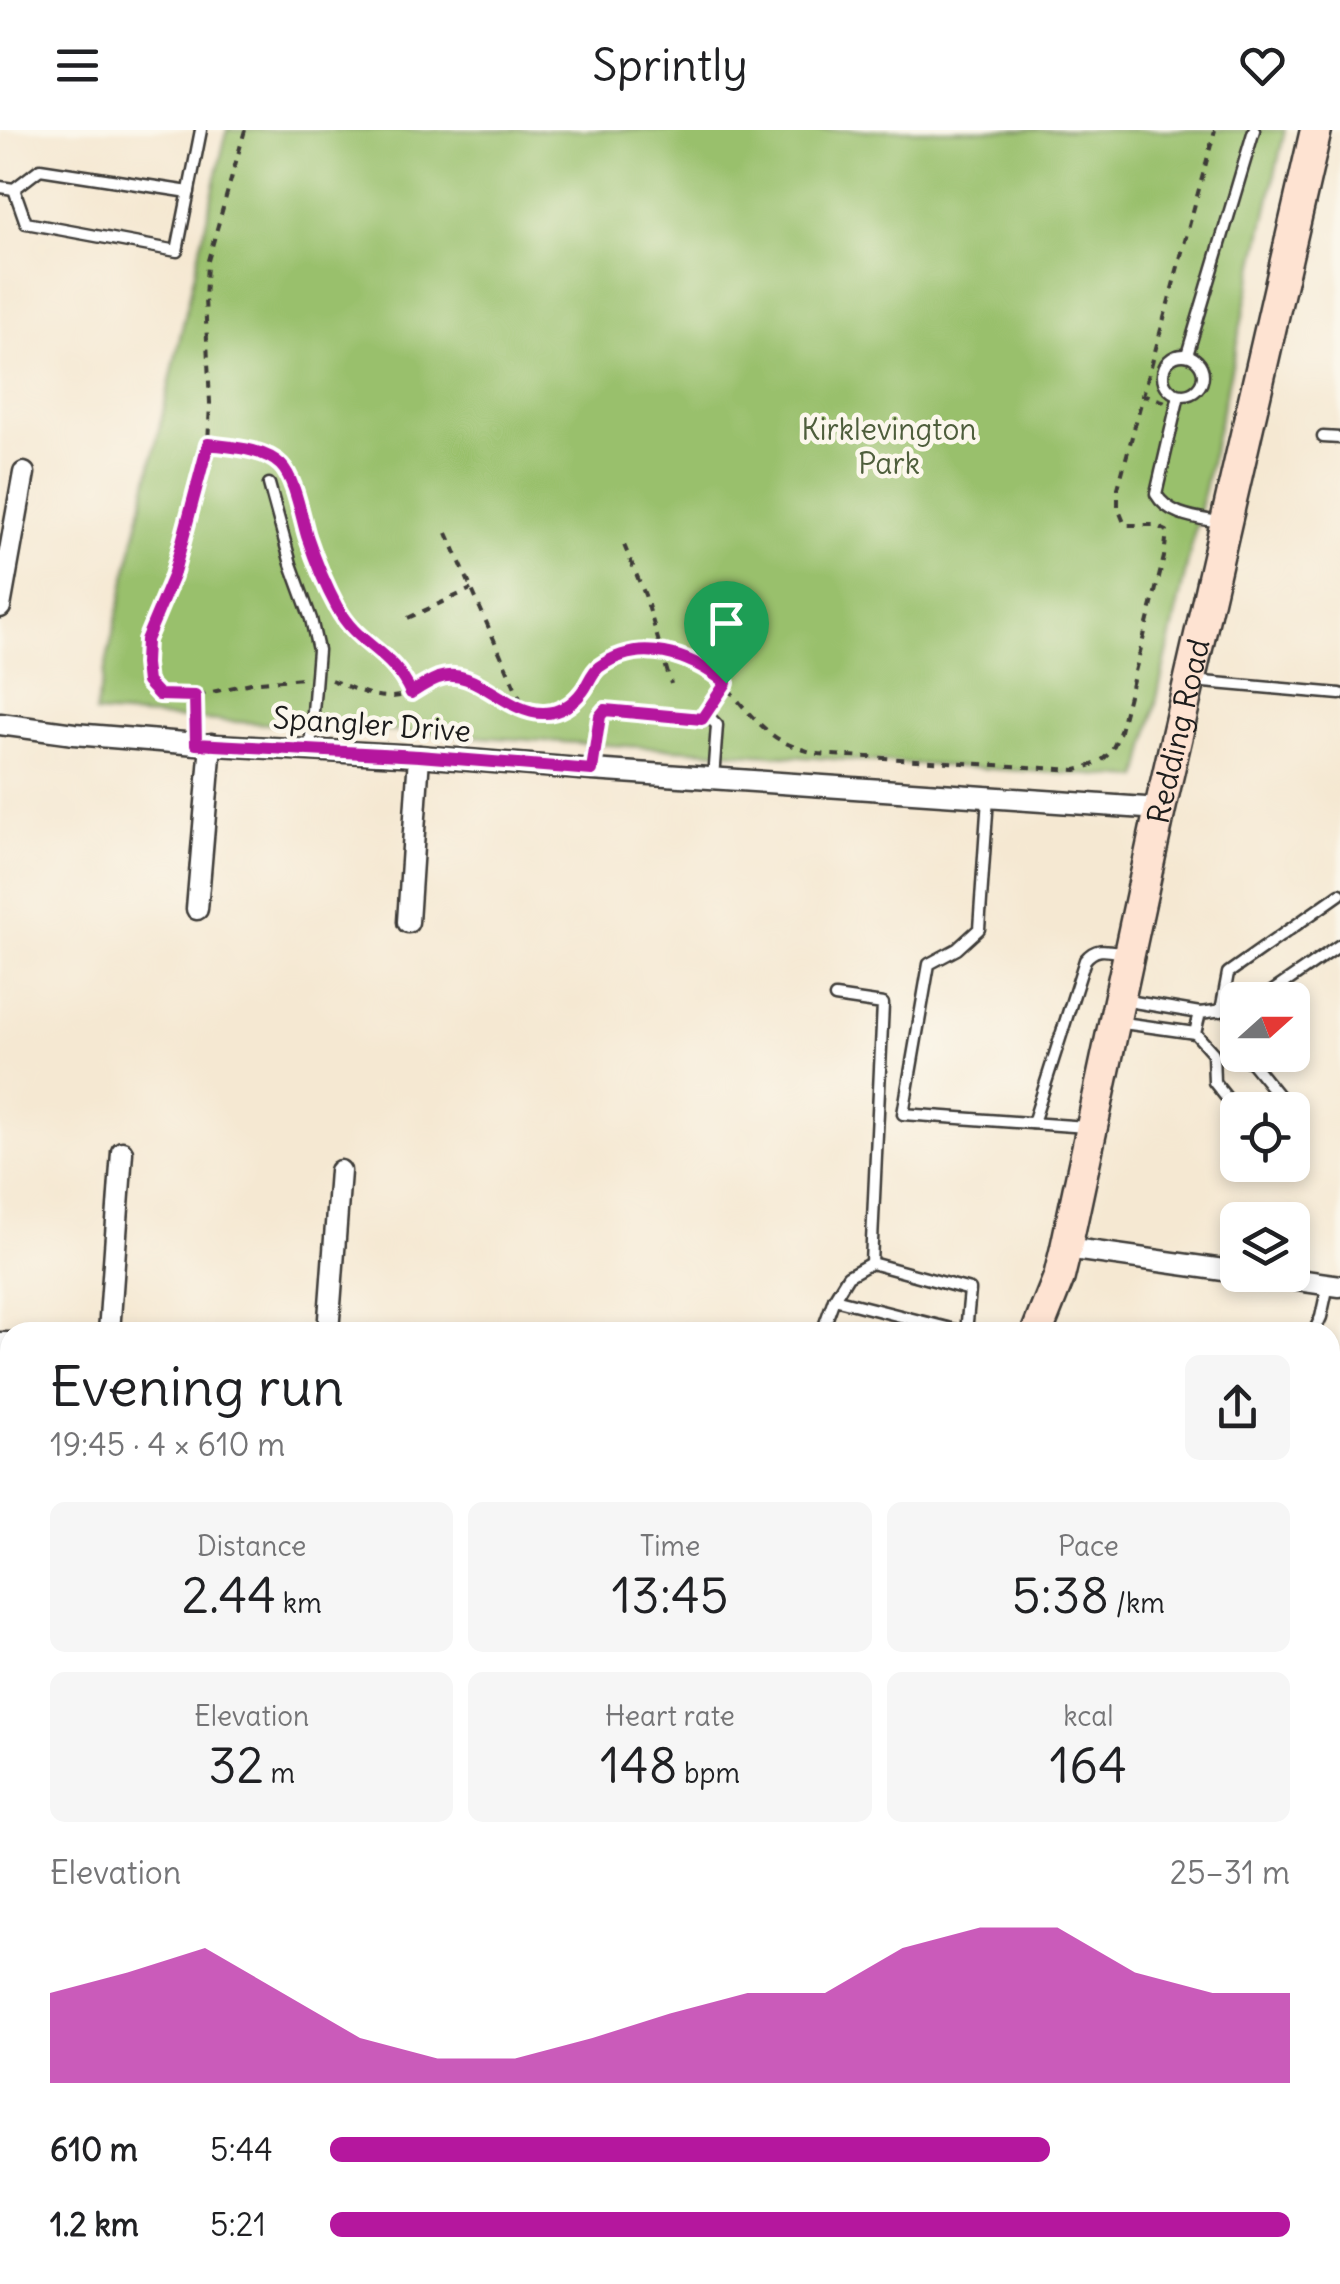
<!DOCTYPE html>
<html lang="en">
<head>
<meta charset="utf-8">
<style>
	body { margin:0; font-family:Delius,sans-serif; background:#f6f6f6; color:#202124; height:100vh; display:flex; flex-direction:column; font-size:38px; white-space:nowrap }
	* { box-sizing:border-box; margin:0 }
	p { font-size:32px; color:#757577 }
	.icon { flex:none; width:55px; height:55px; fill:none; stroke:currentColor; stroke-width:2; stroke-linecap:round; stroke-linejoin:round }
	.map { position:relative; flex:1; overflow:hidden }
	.panel { position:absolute; left:0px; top:1192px; width:1340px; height:962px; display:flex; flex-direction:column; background:#fff; border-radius:30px 30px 0 0; box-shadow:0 5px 15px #0003 }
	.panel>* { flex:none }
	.needle { width:65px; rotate:69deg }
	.tools { position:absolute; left:1220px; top:852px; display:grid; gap:20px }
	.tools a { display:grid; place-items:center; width:90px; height:90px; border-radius:15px; background:#fff; box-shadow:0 5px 15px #0003; font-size:50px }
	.pin { position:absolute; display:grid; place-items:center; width:85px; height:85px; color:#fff; margin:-102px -42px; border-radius:50% 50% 50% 0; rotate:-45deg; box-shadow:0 0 10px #0007 }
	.pin .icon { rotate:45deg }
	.round { display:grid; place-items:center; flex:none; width:105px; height:105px; border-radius:15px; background:#f6f6f6 }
	.head { display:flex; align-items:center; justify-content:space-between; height:170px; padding:0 50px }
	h1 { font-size:55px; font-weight:600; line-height:75px }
	.figures { display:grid; grid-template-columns:repeat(3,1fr); gap:15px; height:170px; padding:10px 50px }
	.figures div { display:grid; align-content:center; border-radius:15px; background:#f6f6f6; text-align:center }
	.figures b { font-size:50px; font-weight:600 }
	.figures small { font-size:28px; font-weight:400 }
	.figures p { font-size:28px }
	.chart { height:280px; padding:20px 50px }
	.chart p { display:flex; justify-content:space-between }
	.chart svg { width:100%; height:180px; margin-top:10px; fill:#b5179e; opacity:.7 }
	ul { padding:0 50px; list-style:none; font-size:32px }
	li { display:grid; grid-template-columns:160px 120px 1fr; align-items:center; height:75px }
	li i { height:25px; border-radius:12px; background:#b5179e }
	header { display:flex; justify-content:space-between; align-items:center; height:130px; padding:0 50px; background:#fff; font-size:45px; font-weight:600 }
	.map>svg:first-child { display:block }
	.green { fill:#99c06c; stroke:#5a6e44; stroke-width:2.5 }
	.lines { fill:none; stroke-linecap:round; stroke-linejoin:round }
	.lane-casing { stroke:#3d3b37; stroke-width:15 }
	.street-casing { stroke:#3d3b37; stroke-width:25 }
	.secondary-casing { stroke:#3d3b37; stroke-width:35 }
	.path { stroke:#3d3b37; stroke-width:4; stroke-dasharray:8 8; stroke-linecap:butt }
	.lane { stroke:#fff; stroke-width:10 }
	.street { stroke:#fff; stroke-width:20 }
	.secondary { stroke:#fee3d2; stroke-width:30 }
	.route-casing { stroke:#fff; stroke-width:20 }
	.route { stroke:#b5179e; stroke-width:12 }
	.labels { text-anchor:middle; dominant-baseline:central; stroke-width:9; stroke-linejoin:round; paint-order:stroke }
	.park-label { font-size:30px; fill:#4e5e3c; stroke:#fbf7ec }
	.street-label { font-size:30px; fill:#1c1c1c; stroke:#fbf7ec }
</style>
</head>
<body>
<header><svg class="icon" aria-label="menu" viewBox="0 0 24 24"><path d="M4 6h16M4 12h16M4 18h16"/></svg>Sprintly<svg class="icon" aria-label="heart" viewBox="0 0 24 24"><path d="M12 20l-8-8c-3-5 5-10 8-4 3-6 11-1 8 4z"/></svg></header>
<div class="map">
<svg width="1340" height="2154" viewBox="0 0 1340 2154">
	<rect width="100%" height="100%" fill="#fbf7ec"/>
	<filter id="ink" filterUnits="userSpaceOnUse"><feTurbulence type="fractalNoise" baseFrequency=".01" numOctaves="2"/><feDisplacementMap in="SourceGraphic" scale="20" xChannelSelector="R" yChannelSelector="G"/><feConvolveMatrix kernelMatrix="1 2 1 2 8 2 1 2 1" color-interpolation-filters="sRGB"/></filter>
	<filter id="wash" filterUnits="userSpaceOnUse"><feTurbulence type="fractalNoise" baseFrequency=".0048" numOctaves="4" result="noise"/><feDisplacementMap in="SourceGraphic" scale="40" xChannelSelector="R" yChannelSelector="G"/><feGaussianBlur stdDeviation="2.25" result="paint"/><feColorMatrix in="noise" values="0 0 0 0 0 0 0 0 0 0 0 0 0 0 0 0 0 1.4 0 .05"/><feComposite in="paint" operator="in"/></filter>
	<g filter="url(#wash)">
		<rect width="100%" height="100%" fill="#f5e8d2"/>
		<g class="green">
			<path d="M227 0H1285L1139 648 95 583Z"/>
			<path d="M1330 1236 1340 1237V1335L1330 1334Z"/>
		</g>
	</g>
	<g filter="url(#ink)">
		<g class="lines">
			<g class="lane-casing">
				<g id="lane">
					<path d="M0 57 14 59 40 39 189 62"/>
					<path d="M14 59 26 93 177 121 201 0"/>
					<path d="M1187 225 1254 0"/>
					<circle cx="1183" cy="245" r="20"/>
					<path d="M1179 265 1156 364C1169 387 1200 388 1224 393"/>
					<path d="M1323 307 1340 308"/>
					<path d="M269 354 291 434 311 489 318 520 310 619"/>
					<path d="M1192 551 1340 564"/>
					<path d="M592 639 599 586 605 580 711 589 717 595 713 649"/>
					<path d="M988 668 979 799 957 819 929 834 903 984 1087 997"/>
					<path d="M835 867 883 874 871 1133"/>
					<path d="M1122 870 1200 883"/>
					<path d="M1260 870 1340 815"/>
					<path d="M1238 878 1200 883 1195 903 1213 923 1214 952 1238 982"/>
					<path d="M1221 881 1228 843 1340 764"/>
					<path d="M1116 892 1195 903"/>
					<path d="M1238 925 1252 933 1290 980"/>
					<path d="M1292 983C1300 993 1299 1001 1292 1011"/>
					<path d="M1033 993 1085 830C1096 816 1107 820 1124 823"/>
					<path d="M834 1169 963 1202"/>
					<path d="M822 1202 834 1169 848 1146 871 1133 970 1160 966 1202"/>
					<path d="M1314 1202 1321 1187 1328 1155"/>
					<path d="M685 2145 696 2154"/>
					<path d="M43 2154 47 2145"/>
					<path d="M179 2154 180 2145"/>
					<path d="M234 2154 236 2145"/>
					<path d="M293 2154 301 2152 311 2154"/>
					<path d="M790 2154 793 2151"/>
				</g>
			</g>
			<g class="street-casing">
				<g id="street">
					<path d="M0 477 24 343"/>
					<path d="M0 594 74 604 197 614 419 626 592 640 1160 679"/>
					<path d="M197 779 211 614"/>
					<path d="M408 792 419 626"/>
					<path d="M1066 1118 1238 1142"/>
					<path d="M1262 1145 1340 1156"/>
					<path d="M109 1202 122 1022"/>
					<path d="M328 1202 340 1041"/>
					<path d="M0 1213H10"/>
					<path d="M1330 1460 1340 1461"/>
				</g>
			</g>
			<g class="secondary-casing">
				<g id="secondary">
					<path id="s1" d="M1037 1202 1059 1147 1066 1118 1160 679 1316 0"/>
					<path d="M650 2154 656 2145"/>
				</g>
			</g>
			<g class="path">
				<path d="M245 0 207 134 205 169 210 273 208 314 173 446 146 510 145 535 147 552 159 565 195 566 251 553 302 548"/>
				<path d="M1142 264 1166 272"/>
				<path d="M208 314C230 317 264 318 281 334 297 350 302 391 309 413 317 434 326 456 336 476 356 516 391 519 410 562"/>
				<path d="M447 403 525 580"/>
				<path d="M624 415 645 465 671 554"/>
				<path d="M408 488 471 459"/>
				<path d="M331 550C355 559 379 572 405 565 424 560 438 541 461 547 494 556 520 593 558 581 576 575 583 557 593 543 605 527 637 520 656 522 727 531 723 565 770 603 784 615 801 619 818 624L1076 640C1103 633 1111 627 1120 601L1164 427 1167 401 1154 395H1125L1118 378V358L1215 0"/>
				<path d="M195 566 196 597"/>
				<path d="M710 577 726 553"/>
			</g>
			<use href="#lane" class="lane"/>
			<use href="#street" class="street"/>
			<use href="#secondary" class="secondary"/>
		</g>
	</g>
	<g class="lines" filter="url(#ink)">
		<g class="route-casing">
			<path id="route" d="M208 314C230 317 264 318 281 335 295 349 301 386 307 406 315 430 325 455 337 477 357 516 392 520 411 563 419 558 428 552 438 548 474 535 506 584 544 583 559 583 573 574 582 562 589 554 591 543 599 537 640 507 690 524 726 553L702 589 605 580 600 586 592 640 419 626 196 614 195 566 159 565 147 552 145 534 146 510 173 446Z"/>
		</g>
		<use href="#route" class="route"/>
	</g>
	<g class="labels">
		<g class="park-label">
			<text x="889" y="299">Kirklevington<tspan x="889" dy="34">Park</tspan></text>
		</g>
		<g class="street-label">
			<text transform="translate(372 594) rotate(4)">Spangler Drive</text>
			<text stroke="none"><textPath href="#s1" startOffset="618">Redding Road</textPath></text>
		</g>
	</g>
</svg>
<div class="tools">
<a><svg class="needle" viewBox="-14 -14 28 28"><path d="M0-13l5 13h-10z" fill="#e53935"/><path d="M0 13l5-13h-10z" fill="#757577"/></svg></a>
<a><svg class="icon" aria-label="locate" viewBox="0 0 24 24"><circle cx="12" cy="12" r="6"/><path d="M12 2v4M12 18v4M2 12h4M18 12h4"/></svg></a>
<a><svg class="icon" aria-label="layers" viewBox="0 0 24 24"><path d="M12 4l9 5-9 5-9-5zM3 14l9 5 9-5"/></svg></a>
</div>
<div class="pin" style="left:726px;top:553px;background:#1e9e55"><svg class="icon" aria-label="arrive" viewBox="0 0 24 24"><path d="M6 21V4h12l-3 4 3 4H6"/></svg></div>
<section class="panel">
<div class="head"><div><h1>Evening run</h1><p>19:45 · 4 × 610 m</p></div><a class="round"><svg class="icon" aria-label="share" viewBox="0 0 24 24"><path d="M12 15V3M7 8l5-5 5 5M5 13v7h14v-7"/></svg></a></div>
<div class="figures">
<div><p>Distance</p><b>2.44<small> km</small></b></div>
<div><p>Time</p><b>13:45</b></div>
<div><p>Pace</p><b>5:38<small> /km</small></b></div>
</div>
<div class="figures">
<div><p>Elevation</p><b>32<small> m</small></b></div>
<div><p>Heart rate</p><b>148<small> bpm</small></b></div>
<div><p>kcal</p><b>164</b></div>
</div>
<div class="chart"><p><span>Elevation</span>25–31 m</p>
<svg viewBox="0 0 160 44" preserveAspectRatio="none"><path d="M0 44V22L10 17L20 11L30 22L40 33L50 38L60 38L70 33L80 27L90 22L100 22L110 11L120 6L130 6L140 17L150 22L160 22V44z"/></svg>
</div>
<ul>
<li><b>610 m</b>5:44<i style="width:75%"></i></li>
<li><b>1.2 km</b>5:21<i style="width:100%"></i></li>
</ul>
</section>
</div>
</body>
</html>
